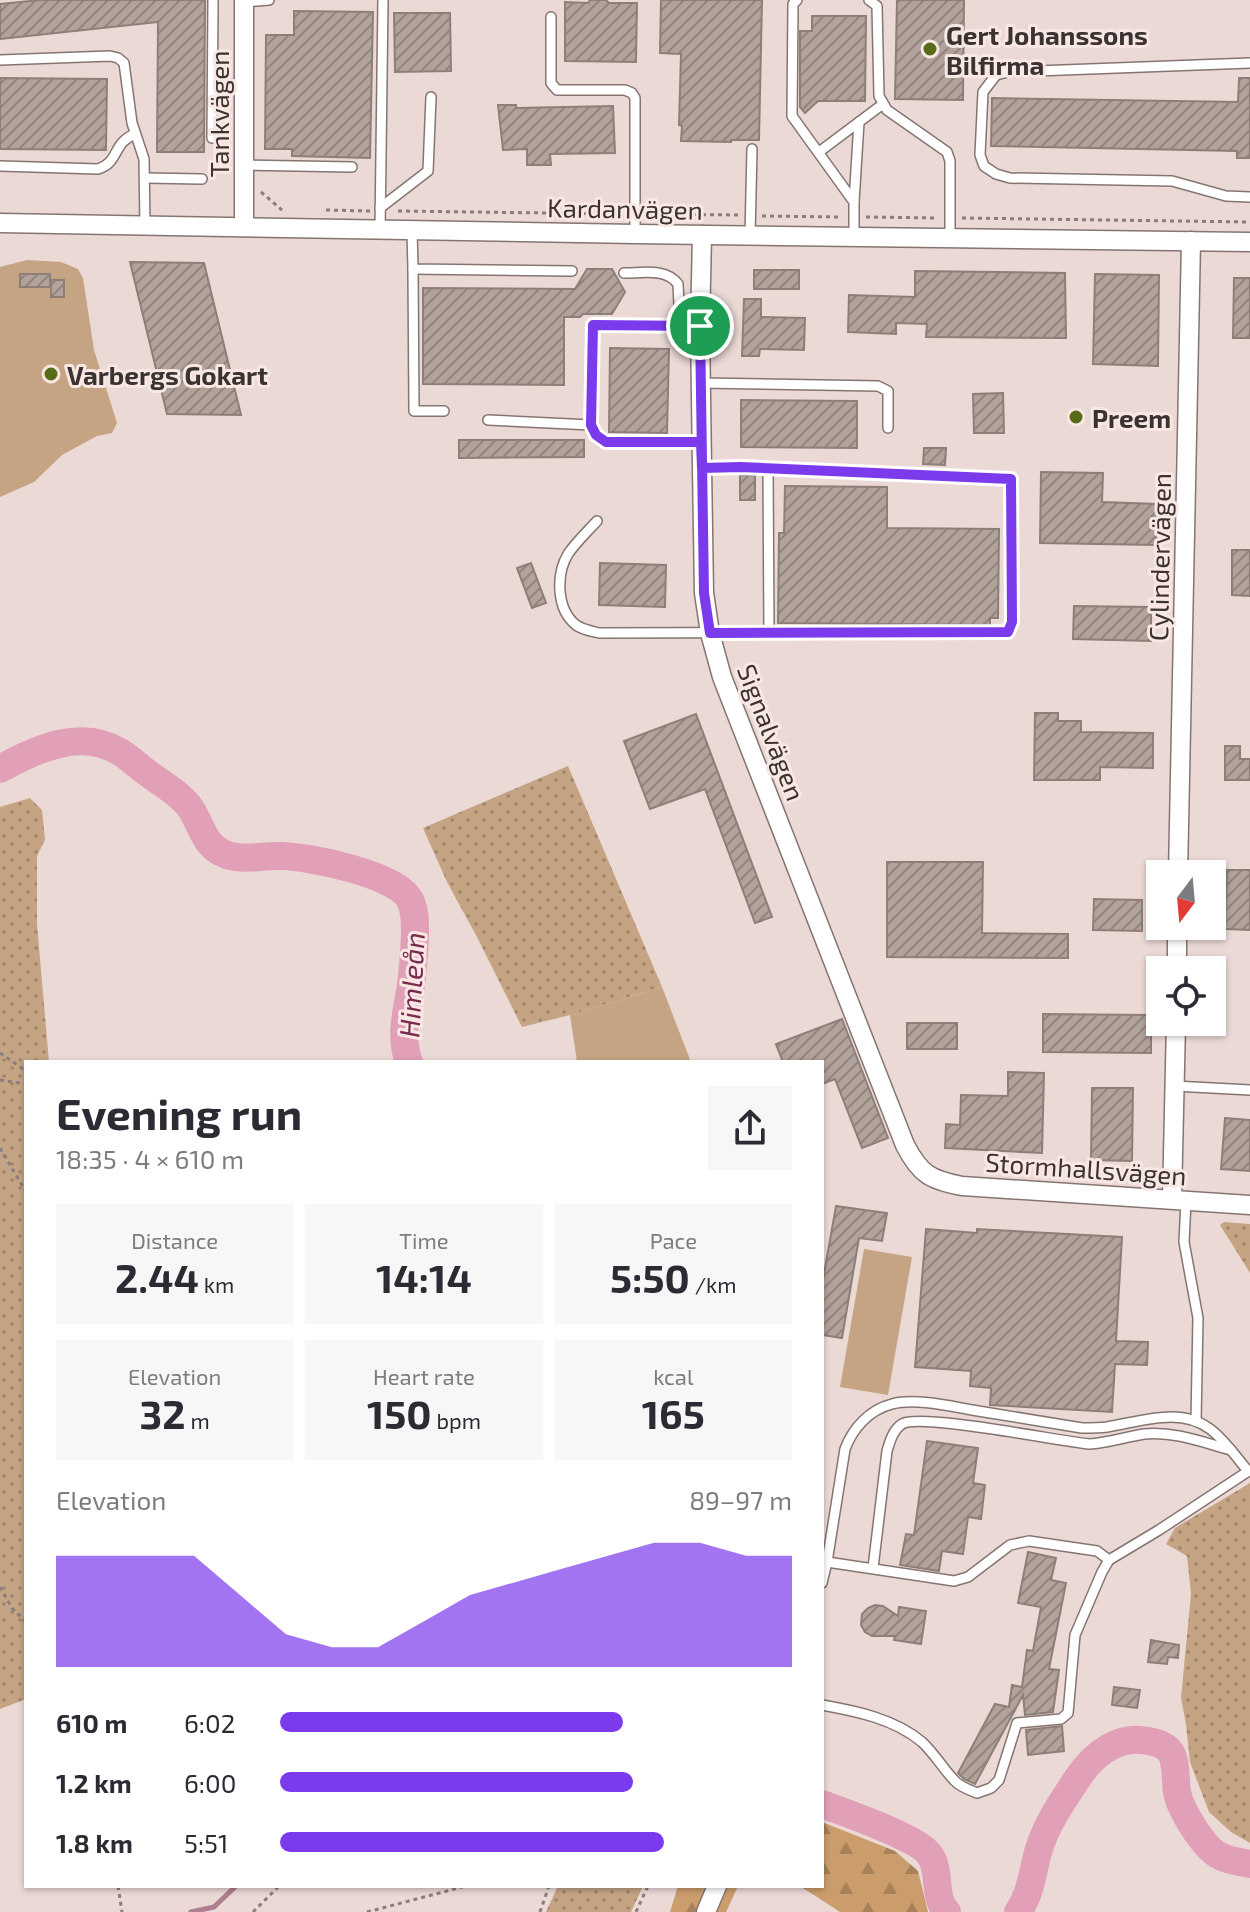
<!DOCTYPE html>
<html lang="en">
<head>
<meta charset="utf-8">
<style>
	body { margin:0; font-family:"Exo 2",sans-serif; background:#f7f7f7; color:#2b2b33; height:100vh; display:flex; flex-direction:column; font-size:30px; white-space:nowrap }
	* { box-sizing:border-box; margin:0 }
	p { font-size:26px; color:#7c7c81 }
	.icon { flex:none; width:44px; height:44px; fill:none; stroke:currentColor; stroke-width:2; stroke-linecap:round; stroke-linejoin:round }
	.map { position:relative; flex:1; overflow:hidden }
	.sheet { position:absolute; left:24px; top:1060px; width:800px; height:828px; display:flex; flex-direction:column; background:#fff; border-radius:0px; box-shadow:0 2px 6px #0004 }
	.sheet>* { flex:none }
	.needle { width:52px; rotate:196deg }
	.controls { position:absolute; left:1146px; top:860px; display:grid; gap:16px }
	.controls a { display:grid; place-items:center; width:80px; height:80px; border-radius:0px; background:#fff; box-shadow:0 2px 6px #0004; font-size:40px }
	.pin { position:absolute; display:grid; place-items:center; width:68px; height:68px; color:#fff; margin:-34px; border:4px solid #fff; border-radius:50%; box-shadow:0 2px 8px #0007 }
	.round { display:grid; place-items:center; flex:none; width:84px; height:84px; border-radius:0px; background:#f7f7f7 }
	.head { display:flex; align-items:center; justify-content:space-between; height:136px; padding:0 32px }
	h1 { font-size:44px; font-weight:700; line-height:60px }
	.metrics { display:grid; grid-template-columns:repeat(3,1fr); gap:12px; height:136px; padding:8px 32px }
	.metrics div { display:grid; align-content:center; border-radius:0px; background:#f7f7f7; text-align:center }
	.metrics b { font-size:40px; font-weight:700 }
	.metrics small { font-size:22px; font-weight:400 }
	.metrics p { font-size:22px }
	.chart { height:224px; padding:16px 32px }
	.chart p { display:flex; justify-content:space-between }
	.chart svg { width:100%; height:144px; margin-top:8px; fill:#7c3aed; opacity:.7 }
	ul { padding:0 32px; list-style:none; font-size:26px }
	li { display:grid; grid-template-columns:128px 96px 1fr; align-items:center; height:60px }
	li i { height:20px; border-radius:10px; background:#7c3aed }
	.map>svg:first-child { display:block }
	.green { fill:url(#green-dots) }
	.forest { fill:url(#forest-firs) }
	.pitch { fill:#c5a483 }
	.lines { fill:none; stroke-linecap:round; stroke-linejoin:round }
	.stream { stroke:#af7f90; stroke-width:5 }
	.river { stroke:#e19fb8; stroke-width:28 }
	.building { fill:url(#building-hatch); stroke:#8d7f77; stroke-width:2 }
	.lane-casing { stroke:#857571; stroke-width:12 }
	.street-casing { stroke:#857571; stroke-width:21 }
	.path { stroke:#8a7e7c; stroke-width:3; stroke-dasharray:4 4; stroke-linecap:butt }
	.lane { stroke:#fff; stroke-width:9 }
	.street { stroke:#fff; stroke-width:18 }
	.route-casing { stroke:#fff; stroke-width:16 }
	.route { stroke:#7c3aed; stroke-width:10 }
	.poi-dot { fill:#576b19; stroke:#f9e7e3; stroke-width:3 }
	.labels { text-anchor:middle; dominant-baseline:central; stroke-width:6; stroke-linejoin:round; paint-order:stroke }
	.poi-label { font-size:26px; font-weight:bold; fill:#3a3332; stroke:#f9e7e3; text-anchor:start }
	.street-label { font-size:26px; fill:#3a3332; stroke:#f9e7e3 }
	.water-label { font-size:28px; font-style:italic; fill:#782b4f; stroke:#f9e7e3 }
</style>
</head>
<body>
<div class="map">
<svg width="1250" height="1912" viewBox="0 0 1250 1912">
	<defs>
		<pattern id="green-dots" width="8" height="8" patternUnits="userSpaceOnUse" patternTransform="scale(2)"><rect width="8" height="8" fill="#c5a483"/><path d="M2 2h.1M6 6h.1" fill="none" stroke="#a1866c" stroke-width="1.8" stroke-linecap="round"/></pattern>
		<pattern id="forest-firs" width="22" height="20" patternUnits="userSpaceOnUse" patternTransform="scale(2)"><rect width="22" height="20" fill="#cb9d6c"/><path d="M5 1l3.5 6h-7zM16 11l3.5 6h-7z" fill="#a68159"/></pattern>
		<pattern id="building-hatch" width="6" height="6" patternUnits="userSpaceOnUse" patternTransform="scale(2)"><rect width="6" height="6" fill="#b1a29a"/><path d="M-1 1l2-2M0 6l6-6M5 7l2-2" fill="none" stroke="#91857e"/></pattern>
	</defs>
	<rect width="100%" height="100%" fill="#ebd9d6"/>
	<g class="green">
		<path d="M568 766 662 987 570 1015 522 1027 477 937 447 882 423 828Z"/>
		<path d="M30 798 42 810 45 840 37 856V924L49 1062H26V1699L0 1709V807Z"/>
		<path d="M1224 1222 1250 1224V1273L1220 1225Z"/>
		<path d="M1250 1483V1843L1231 1832 1209 1812 1190 1762 1186 1724 1181 1698 1191 1594 1187 1556 1166 1544 1175 1528Z"/>
		<path d="M558 1886H643L631 1912H546Z"/>
	</g>
	<g class="forest">
		<path d="M822 1822 895 1851 918 1871 928 1912H840L800 1886H822Z"/>
		<path d="M678 1886H738L726 1912H670Z"/>
	</g>
	<g class="pitch">
		<path d="M27 260 61 262 78 269 83 278 94 350 117 423 112 433 97 436 62 455 34 482 0 497V267Z"/>
		<path d="M662 987 691 1062H577L570 1015Z"/>
		<path d="M864 1249 912 1257 888 1395 840 1387Z"/>
	</g>
	<g class="lines">
		<path class="stream" d="M191 1912 214 1907 236 1886"/>
		<g class="river">
			<path d="M0 769C36 749 81 728 120 752 130 758 139 767 149 774 163 785 181 794 191 809 202 826 204 847 227 855 245 861 264 855 282 856 310 857 397 874 410 900 415 910 415 920 415 930 415 948 413 967 411 985 407 1011 399 1036 409 1062"/>
			<path d="M822 1804C845 1813 916 1837 929 1854 942 1870 932 1897 947 1912"/>
			<path d="M1018 1912C1032 1892 1032 1871 1039 1849 1047 1823 1062 1802 1077 1779 1094 1753 1120 1733 1153 1742 1161 1744 1169 1748 1172 1755 1177 1766 1175 1781 1177 1792 1180 1809 1204 1849 1220 1856 1229 1861 1240 1862 1250 1864"/>
		</g>
	</g>
	<g class="building">
		<path d="M40 0H205L204 152H157L158 22 0 39V4Z"/>
		<path d="M590 0H606L609 3H637L636 62 565 61V2L588 3Z"/>
		<path d="M661 0H762L759 140H731V142L681 141 682 126 679 125 681 54 660 53Z"/>
		<path d="M897 0H964L963 100 895 99Z"/>
		<path d="M294 11 373 12 370 158 292 156V149H265L266 35H294Z"/>
		<path d="M394 13H450L451 71 395 72Z"/>
		<path d="M812 16H866L865 101H818L805 113 800 107V31H812Z"/>
		<path d="M0 78 107 79 106 150 0 149Z"/>
		<path d="M1239 78H1250V158H1237V151L991 146 992 98 1238 102Z"/>
		<path d="M498 105H516V108L613 106 615 153 550 154 551 165H527V149L503 150Z"/>
		<path d="M130 262 204 263 241 415 167 414Z"/>
		<path d="M587 269H612L625 292 612 314H583L580 317H564V385L423 384V288L575 289Z"/>
		<rect x="754" y="270" width="45" height="19"/>
		<path d="M915 271 1065 273 1066 338 926 337 927 324 896 323V334L848 332 849 295 915 297Z"/>
		<rect x="20" y="274" width="30" height="13"/>
		<path d="M1095 274 1159 275 1158 366 1093 364Z"/>
		<path d="M1234 278H1250V338H1233Z"/>
		<rect x="51" y="280" width="13" height="17"/>
		<path d="M744 299H761V317L805 318 804 350 760 349 759 356H742Z"/>
		<path d="M610 348 669 349 667 433 609 432Z"/>
		<path d="M1003 393 1004 433H974L973 394Z"/>
		<path d="M741 400 857 401V448L741 447Z"/>
		<path d="M459 440H584V457L459 458Z"/>
		<path d="M924 448H946L945 465 923 464Z"/>
		<path d="M1041 472 1103 473 1102 502 1157 504 1156 545 1040 543Z"/>
		<rect x="740" y="475" width="15" height="25"/>
		<path d="M785 486 887 487V528L999 529 998 618H990V625L778 623 779 533H784Z"/>
		<path d="M1232 550H1250V596L1232 595Z"/>
		<path d="M531 563 546 603 532 608 517 568Z"/>
		<path d="M600 563 666 565 665 607 599 605Z"/>
		<path d="M1074 606 1151 607V641L1073 639Z"/>
		<path d="M1035 713H1058V721H1081V732L1153 733V768L1100 767V780H1034Z"/>
		<path d="M696 714 772 917 755 923 705 789 650 809 624 741Z"/>
		<path d="M1225 746H1240V759H1250V780H1225Z"/>
		<path d="M887 862H983L982 933 1068 934V958L887 957Z"/>
		<path d="M1227 870H1250V930L1225 929Z"/>
		<path d="M1094 899 1142 900V931L1093 930Z"/>
		<path d="M1043 1014 1151 1015V1053L1043 1052Z"/>
		<path d="M842 1019 888 1138 862 1148 835 1079 822 1084V1062H783L776 1044Z"/>
		<rect x="907" y="1023" width="50" height="26"/>
		<path d="M1008 1072 1044 1073 1042 1153 945 1148 946 1124 960 1125 961 1095 1008 1096Z"/>
		<path d="M1092 1088H1133L1132 1161 1091 1160Z"/>
		<path d="M1225 1118 1250 1120V1171L1221 1169Z"/>
		<path d="M836 1206 887 1213 882 1241 859 1238 842 1338 822 1335V1285Z"/>
		<path d="M926 1229 977 1233V1229L1122 1237 1116 1341 1148 1342 1147 1365 1115 1364 1112 1412 990 1405 991 1388 970 1386 971 1371 915 1367Z"/>
		<path d="M927 1441 978 1448 973 1483 985 1485 981 1519 968 1517 963 1554 942 1551 939 1571 900 1565 906 1534 914 1535Z"/>
		<path d="M1028 1552 1056 1558 1051 1580 1066 1583 1049 1669 1059 1670 1053 1712 1025 1715 1023 1695 975 1784 964 1779 958 1773 995 1704 1009 1707 1012 1685 1022 1687 1027 1650 1033 1651 1041 1607 1018 1603Z"/>
		<path d="M875 1605 883 1606 898 1616 899 1607 926 1611 921 1644 894 1640 895 1636H872L865 1632 861 1625 862 1614 868 1608Z"/>
		<path d="M1151 1640 1179 1645 1178 1658 1168 1657 1167 1664 1148 1662Z"/>
		<path d="M1114 1687 1140 1690 1137 1708 1112 1705Z"/>
		<path d="M1062 1726 1064 1751 1028 1755 1026 1730Z"/>
	</g>
	<g class="lines">
		<g class="lane-casing">
			<g id="lane">
				<path d="M797 0 793 4 792 116 854 202V237"/>
				<path d="M869 0 877 6 879 96 887 110 947 152 950 161V238"/>
				<path d="M244 2 269 0"/>
				<path d="M551 17V83L557 90H625L632 93 635 98V234"/>
				<path d="M0 60 110 56 118 58 124 63 132 123 144 159 145 226"/>
				<path d="M1250 63 1008 72 996 75 983 92 980 155 984 166 996 174 1010 178 1172 181 1226 196 1250 197"/>
				<path d="M213 84H244"/>
				<path d="M212 138 213 0"/>
				<path d="M819 152 883 104"/>
				<path d="M244 165 352 167"/>
				<path d="M0 166 98 169C120 162 112 143 135 134"/>
				<path d="M145 178 202 179"/>
				<path d="M854 202 859 122"/>
				<path d="M380 208 428 171 431 97"/>
				<path d="M380 230 383 0"/>
				<path d="M412 230 413 269 572 271"/>
				<path d="M750 236 752 149"/>
				<path d="M413 269 414 411H444"/>
				<path d="M624 273C643 273 666 268 678 284L680 326"/>
				<path d="M700 326 593 325 591 425 596 435 606 442H701"/>
				<path d="M700 383 878 386 888 391V428"/>
				<path d="M488 420 591 425"/>
				<path d="M768 468 769 633"/>
				<path d="M597 521C588 531 576 542 568 554 556 574 556 609 576 625 583 630 591 631 599 633L1008 632 1012 622 1011 479 741 467 702 468"/>
				<path d="M1174 1086 1250 1090"/>
				<path d="M1186 1200 1184 1242 1198 1318 1196 1421"/>
				<path d="M827 1562 954 1581 968 1577 1010 1545 1029 1541 1097 1551 1109 1560 1159 1530 1250 1470"/>
				<path d="M873 1568 887 1451C890 1441 893 1430 902 1424 920 1413 1058 1441 1089 1444 1108 1443 1125 1437 1144 1434 1174 1431 1202 1442 1231 1450"/>
				<path d="M822 1583 827 1562 845 1449C853 1428 869 1410 892 1404 915 1398 949 1406 972 1410 1008 1416 1045 1422 1082 1428 1090 1428 1099 1428 1107 1427 1140 1422 1180 1406 1210 1429 1225 1440 1236 1457 1248 1471"/>
				<path d="M822 1705C856 1711 895 1719 922 1742 935 1754 943 1769 955 1781 960 1787 970 1790 977 1793L991 1788 999 1780 1017 1723 1061 1719 1068 1713 1075 1635 1102 1572 1109 1560"/>
			</g>
		</g>
		<g class="street-casing">
			<g id="street">
				<path d="M0 223 635 234 1250 242"/>
				<path d="M244 227V0"/>
				<path d="M702 235 700 326 702 468 704 593 710 633 722 677 905 1145C920 1174 930 1180 962 1186L1250 1205"/>
				<path d="M1178 874 1191 241"/>
				<path d="M1177 970V926"/>
				<path d="M1172 1199 1176 1022"/>
				<path d="M706 1912 717 1886"/>
			</g>
		</g>
		<g class="path">
			<path d="M261 192 282 210"/>
			<path d="M326 210 370 211"/>
			<path d="M398 211 622 214"/>
			<path d="M646 214 738 215"/>
			<path d="M762 216 842 217"/>
			<path d="M866 217 938 218"/>
			<path d="M962 218 1250 222"/>
			<path d="M0 1053 26 1071"/>
			<path d="M0 1080 26 1084"/>
			<path d="M0 1148 26 1192"/>
			<path d="M0 1587 12 1608 26 1622"/>
			<path d="M118 1886 122 1912"/>
			<path d="M253 1912 279 1886"/>
			<path d="M367 1912 466 1886"/>
			<path d="M540 1912 549 1886"/>
			<path d="M636 1912 648 1886"/>
		</g>
		<use href="#lane" class="lane"/>
		<use href="#street" class="street"/>
	</g>
	<g class="lines">
		<g class="route-casing">
			<path id="route" d="M700 326 704 593 710 633 1008 632 1012 622 1011 479 741 467 702 468 701 442H606L596 435 591 425 593 325 700 326"/>
		</g>
		<use href="#route" class="route"/>
	</g>
	<g class="poi-dot">
		<circle cx="930" cy="49" r="8"/>
		<circle cx="51" cy="374" r="8"/>
		<circle cx="1076" cy="417" r="8"/>
	</g>
	<g class="labels">
		<g class="poi-label">
			<text x="946" y="34">Gert Johanssons<tspan x="946" dy="30">Bilfirma</tspan></text>
			<text x="67" y="374">Varbergs Gokart</text>
			<text x="1092" y="417">Preem</text>
		</g>
		<g class="street-label">
			<text transform="translate(218 114) rotate(-90)">Tankvägen</text>
			<text transform="translate(625 208) rotate(1)">Kardanvägen</text>
			<text transform="translate(1159 557) rotate(-89)">Cylindervägen</text>
			<text transform="translate(772 732) rotate(69)">Signalvägen</text>
			<text transform="translate(1086 1168) rotate(4)">Stormhallsvägen</text>
		</g>
		<g class="water-label">
			<text transform="translate(411 985) rotate(-87)">Himleån</text>
		</g>
	</g>
</svg>
<div class="controls">
<a><svg class="needle" viewBox="-14 -14 28 28"><path d="M0-13l5 13h-10z" fill="#e53935"/><path d="M0 13l5-13h-10z" fill="#7c7c81"/></svg></a>
<a><svg class="icon" aria-label="locate" viewBox="0 0 24 24"><circle cx="12" cy="12" r="6"/><path d="M12 2v4M12 18v4M2 12h4M18 12h4"/></svg></a>
</div>
<div class="pin" style="left:700px;top:326px;background:#1e9e55"><svg class="icon" aria-label="arrive" viewBox="0 0 24 24"><path d="M6 21V4h12l-3 4 3 4H6"/></svg></div>
<section class="sheet">
<div class="head"><div><h1>Evening run</h1><p>18:35 · 4 × 610 m</p></div><a class="round"><svg class="icon" aria-label="share" viewBox="0 0 24 24"><path d="M12 15V3M7 8l5-5 5 5M5 13v7h14v-7"/></svg></a></div>
<div class="metrics">
<div><p>Distance</p><b>2.44<small> km</small></b></div>
<div><p>Time</p><b>14:14</b></div>
<div><p>Pace</p><b>5:50<small> /km</small></b></div>
</div>
<div class="metrics">
<div><p>Elevation</p><b>32<small> m</small></b></div>
<div><p>Heart rate</p><b>150<small> bpm</small></b></div>
<div><p>kcal</p><b>165</b></div>
</div>
<div class="chart"><p><span>Elevation</span>89–97 m</p>
<svg viewBox="0 0 160 44" preserveAspectRatio="none"><path d="M0 44V10L10 10L20 10L30 10L40 22L50 34L60 38L70 38L80 30L90 22L100 18L110 14L120 10L130 6L140 6L150 10L160 10V44z"/></svg>
</div>
<ul>
<li><b>610 m</b>6:02<i style="width:67%"></i></li>
<li><b>1.2 km</b>6:00<i style="width:69%"></i></li>
<li><b>1.8 km</b>5:51<i style="width:75%"></i></li>
</ul>
</section>
</div>
</body>
</html>
